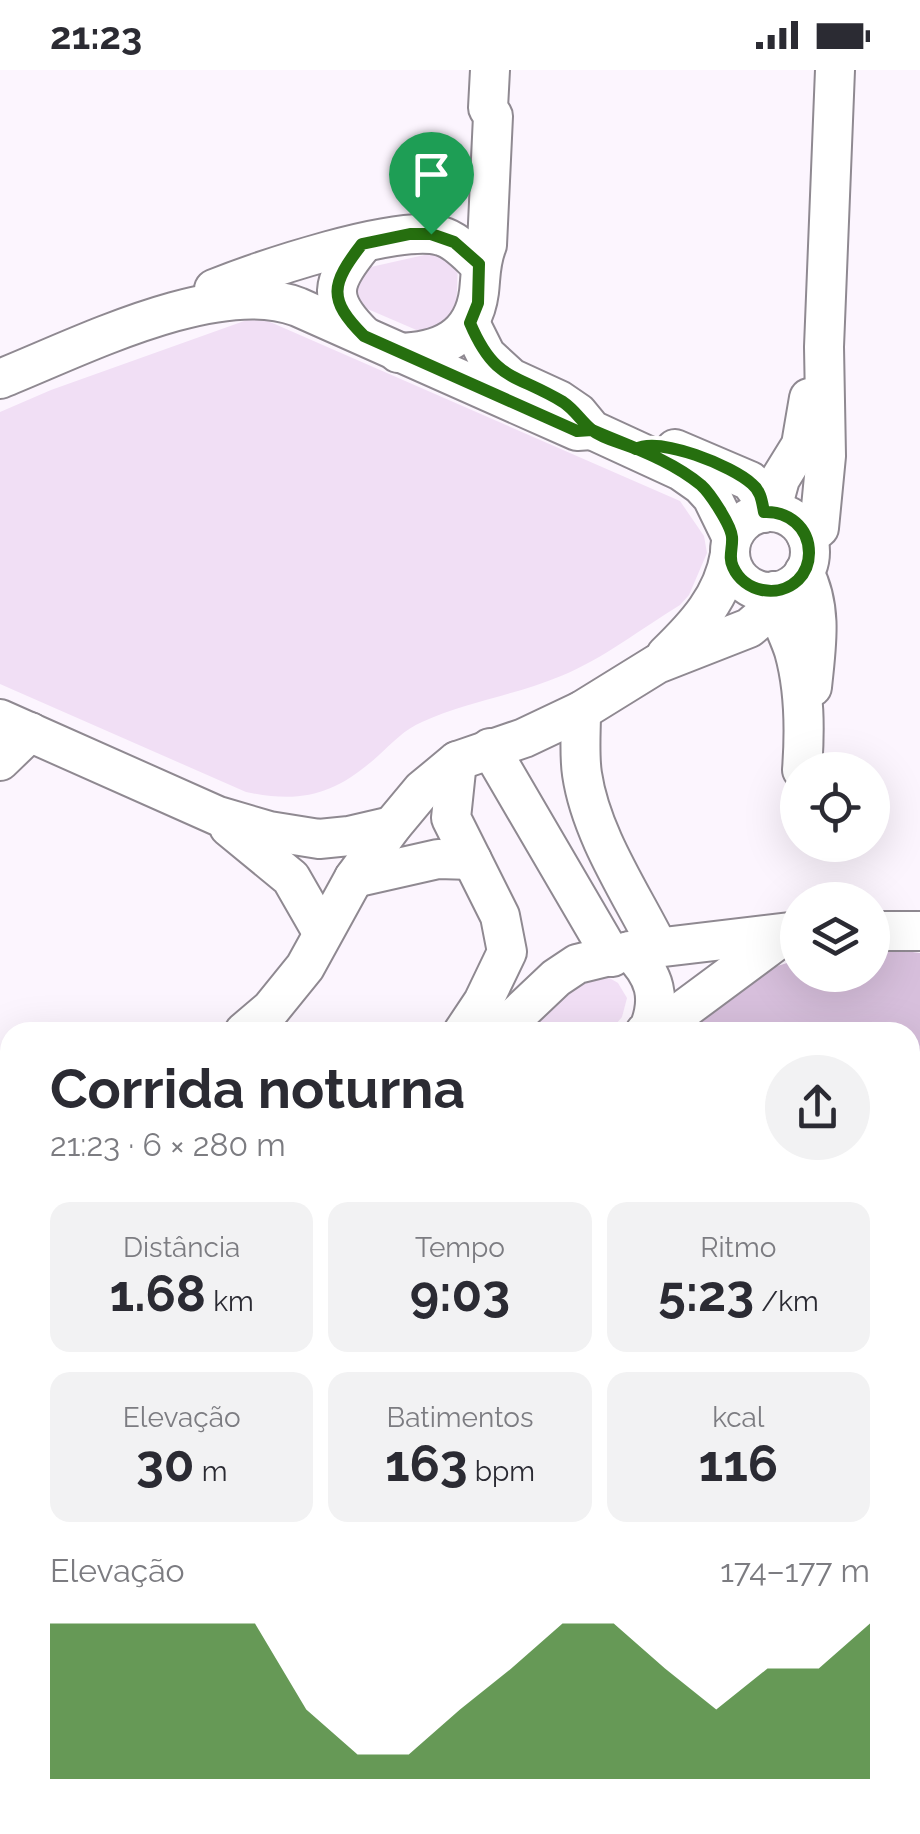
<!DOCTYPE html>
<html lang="pt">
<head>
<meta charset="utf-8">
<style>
	body { margin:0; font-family:Raleway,sans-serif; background:#f2f2f3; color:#2b2b33; height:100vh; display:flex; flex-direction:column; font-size:38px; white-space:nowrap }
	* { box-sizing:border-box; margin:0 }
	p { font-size:32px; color:#7c7c81 }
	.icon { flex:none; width:55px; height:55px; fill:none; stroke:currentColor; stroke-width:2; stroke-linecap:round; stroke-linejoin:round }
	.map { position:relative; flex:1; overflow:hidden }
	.panel { position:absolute; left:0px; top:952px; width:920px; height:812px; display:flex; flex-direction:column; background:#fff; border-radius:30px 30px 0 0; box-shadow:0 10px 40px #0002 }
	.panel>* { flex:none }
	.buttons { position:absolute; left:780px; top:682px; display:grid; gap:20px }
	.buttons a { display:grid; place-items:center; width:110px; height:110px; border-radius:50%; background:#fff; box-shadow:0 10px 40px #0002; font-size:50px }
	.pin { position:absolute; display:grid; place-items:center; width:85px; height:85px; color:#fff; margin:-102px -42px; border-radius:50% 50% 50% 0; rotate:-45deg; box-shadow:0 0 10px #0007 }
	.pin .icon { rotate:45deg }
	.round { display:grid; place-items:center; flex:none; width:105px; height:105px; border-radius:52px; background:#f2f2f3 }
	.head { display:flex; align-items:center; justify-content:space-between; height:170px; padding:0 50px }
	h1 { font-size:55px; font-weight:700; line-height:75px }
	.figures { display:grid; grid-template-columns:repeat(3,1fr); gap:15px; height:170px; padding:10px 50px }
	.figures div { display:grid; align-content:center; border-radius:20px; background:#f2f2f3; text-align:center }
	.figures b { font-size:50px; font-weight:700 }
	.figures small { font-size:28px; font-weight:400 }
	.figures p { font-size:28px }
	.chart { height:280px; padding:20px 50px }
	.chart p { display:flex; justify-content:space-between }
	.chart svg { width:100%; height:180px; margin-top:10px; fill:#266f0f; opacity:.7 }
	.status { display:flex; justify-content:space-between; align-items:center; height:70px; padding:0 50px; background:#fff; direction:ltr }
	.status svg { height:28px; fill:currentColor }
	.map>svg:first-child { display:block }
	.green { fill:#f1dff5 }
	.forest { fill:#d7bfdc }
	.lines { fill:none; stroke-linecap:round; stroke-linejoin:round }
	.stream { stroke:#b7a0bd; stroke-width:9 }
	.minor-casing { stroke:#8f8991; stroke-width:42 }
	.minor { stroke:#fff; stroke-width:38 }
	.route-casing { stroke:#fff; stroke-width:20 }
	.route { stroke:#266f0f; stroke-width:12 }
</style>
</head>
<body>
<div class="status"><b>21:23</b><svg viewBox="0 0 49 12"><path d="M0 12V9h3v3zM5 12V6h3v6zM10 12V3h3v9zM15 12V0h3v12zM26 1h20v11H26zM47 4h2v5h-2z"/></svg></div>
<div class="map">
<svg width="920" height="1764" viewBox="0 0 920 1764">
	<rect width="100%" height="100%" fill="#fcf5fe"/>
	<g class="green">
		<path d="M442 181 458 189 456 249 428 265 356 234 350 211 362 199Z"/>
		<path d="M261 248 680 431 704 466 707 483 689 525 680 535C642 558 603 589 561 606 516 625 466 632 422 652 405 659 392 673 379 685 336 724 303 734 246 722L0 614V342L51 320 247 250Z"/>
		<path d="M601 903 618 913 627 928 622 947 609 962H516L577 906Z"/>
	</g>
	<path class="forest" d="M897 880 920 883V1764H718L685 1755H910V962H683C718 935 752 898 797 891L798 905H872L873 882Z"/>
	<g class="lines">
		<path class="stream" d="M910 1380 920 1383"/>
		<g class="minor-casing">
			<g id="minor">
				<path d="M362 175C331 213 326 228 363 265"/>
				<path d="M214 219C259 201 399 153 441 166 456 170 468 184 479 194"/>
				<path d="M470 253 486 285 511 308 559 330 578 343 592 360 681 401 701 415 712 427 732 468"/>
				<path d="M398 283C440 282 473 268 479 222 481 205 480 192 487 175L493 46 488 38 490 0"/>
				<path d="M0 309C78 278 217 206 298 237L577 361 592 360"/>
				<path d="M675 379 750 411 760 425 764 443"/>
				<path d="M771 442 780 409 801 375 809 328"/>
				<circle cx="770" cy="482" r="40"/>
				<path d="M807 467 819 458 826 386 824 277 835 0"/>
				<path d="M804 502C823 538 816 577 812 617"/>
				<path d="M775 521C778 549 786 557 794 581 805 620 805 660 802 700"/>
				<path d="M666 585C696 556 723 527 730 484"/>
				<path d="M581 641C581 662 579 684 582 704 591 765 631 823 658 877"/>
				<path d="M0 649 218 746 269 761 319 769 349 766 392 756"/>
				<path d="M490 678 612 887"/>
				<path d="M0 691 30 662"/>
				<path d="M457 691 451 748 500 846 507 882 483 932 463 962"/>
				<path d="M229 757 291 808 322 862"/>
				<path d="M354 808 438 789 472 790"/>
				<path d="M872 861H920"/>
				<path d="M630 881C655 905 662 928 648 961"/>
				<path d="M244 962 271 939 305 897 354 808 392 756 422 720 457 691 524 668 581 641 657 594 749 558 762 547 775 521"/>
				<path d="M499 962 556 908 577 894 630 881 798 861"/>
				<path d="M645 962 667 952 787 863"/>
				<path d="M0 1243 10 1221"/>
				<path d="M0 1366 10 1364"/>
				<path d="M0 1405 10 1404"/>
			</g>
		</g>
		<use href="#minor" class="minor"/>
	</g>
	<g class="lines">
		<g class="route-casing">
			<path id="route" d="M431 164H410L362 174C331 214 327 229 364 266L577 361 592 360C628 376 670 389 701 415 710 423 731 455 732 467 733 478 728 487 733 497 744 522 778 529 798 510 805 503 809 493 809 483 809 457 788 441 764 442 762 432 761 421 752 414 733 396 659 366 636 379 623 373 603 369 592 360 581 351 575 340 563 332 515 303 495 312 470 253L478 233 479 194 454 172 431 164"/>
		</g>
		<use href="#route" class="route"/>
	</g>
</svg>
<div class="buttons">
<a><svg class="icon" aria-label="locate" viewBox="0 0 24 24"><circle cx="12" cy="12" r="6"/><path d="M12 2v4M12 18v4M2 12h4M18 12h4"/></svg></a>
<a><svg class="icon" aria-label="layers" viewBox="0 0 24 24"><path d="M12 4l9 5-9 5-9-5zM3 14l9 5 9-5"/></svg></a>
</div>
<div class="pin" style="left:431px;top:164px;background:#1e9e55"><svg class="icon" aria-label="arrive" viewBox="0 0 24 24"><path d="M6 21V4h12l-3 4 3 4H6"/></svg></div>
<section class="panel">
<div class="head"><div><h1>Corrida noturna</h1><p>21:23 · 6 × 280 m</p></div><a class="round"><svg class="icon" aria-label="share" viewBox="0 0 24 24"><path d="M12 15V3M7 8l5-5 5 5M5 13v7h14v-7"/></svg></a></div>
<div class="figures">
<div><p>Distância</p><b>1.68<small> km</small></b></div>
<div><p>Tempo</p><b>9:03</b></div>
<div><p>Ritmo</p><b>5:23<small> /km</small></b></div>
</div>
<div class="figures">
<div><p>Elevação</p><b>30<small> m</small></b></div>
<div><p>Batimentos</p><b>163<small> bpm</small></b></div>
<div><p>kcal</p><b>116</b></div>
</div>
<div class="chart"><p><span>Elevação</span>174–177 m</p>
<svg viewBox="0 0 160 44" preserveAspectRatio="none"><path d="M0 44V6L10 6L20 6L30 6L40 6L50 27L60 38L70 38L80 27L90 17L100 6L110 6L120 17L130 27L140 17L150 17L160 6V44z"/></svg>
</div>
</section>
</div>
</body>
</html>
